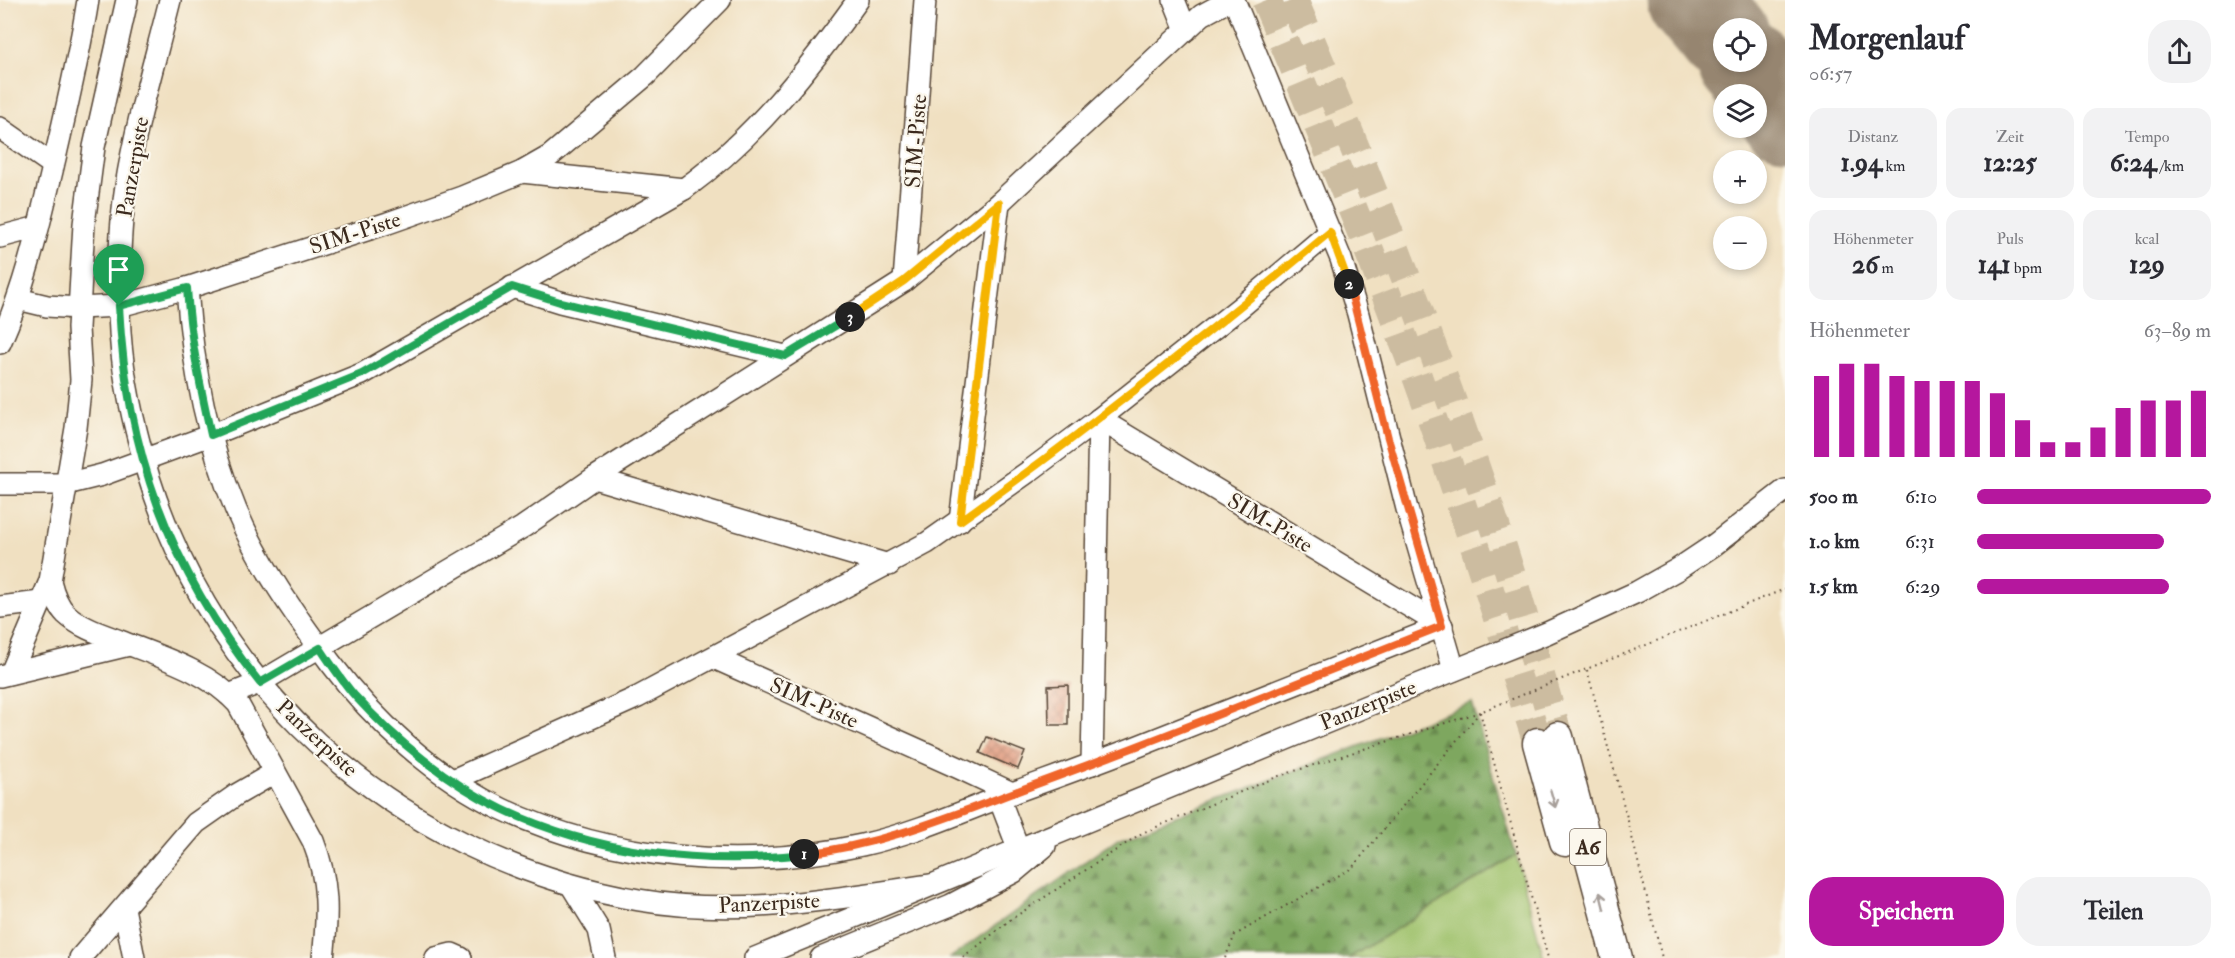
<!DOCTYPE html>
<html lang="de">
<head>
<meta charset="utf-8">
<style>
	body { margin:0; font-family:"IM FELL Double Pica",serif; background:#f2f2f3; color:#2b2b33; height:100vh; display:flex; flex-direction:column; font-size:22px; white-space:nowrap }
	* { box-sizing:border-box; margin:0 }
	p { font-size:20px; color:#7c7c81 }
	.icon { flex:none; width:33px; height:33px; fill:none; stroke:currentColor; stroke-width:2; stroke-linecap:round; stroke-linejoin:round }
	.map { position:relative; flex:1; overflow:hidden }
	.side { display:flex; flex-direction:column; background:#fff; width:450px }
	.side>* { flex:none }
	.controls { position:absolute; left:1713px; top:18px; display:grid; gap:12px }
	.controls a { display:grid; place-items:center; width:54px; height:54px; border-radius:50%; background:#fff; box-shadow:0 3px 9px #0003; font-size:30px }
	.pin { position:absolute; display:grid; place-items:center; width:51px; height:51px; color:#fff; margin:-62px -26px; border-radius:50% 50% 50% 0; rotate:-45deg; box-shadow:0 0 6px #0007 }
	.pin .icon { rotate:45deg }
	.km { position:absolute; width:30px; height:30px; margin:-15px; border-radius:50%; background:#222; color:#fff; font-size:16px; line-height:30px; text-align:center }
	.round { display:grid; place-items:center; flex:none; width:63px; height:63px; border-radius:24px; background:#f2f2f3 }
	.headline { display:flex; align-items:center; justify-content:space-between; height:102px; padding:0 24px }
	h1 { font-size:33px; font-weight:700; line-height:45px }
	.figures { display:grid; grid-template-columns:repeat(3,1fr); gap:9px; height:102px; padding:6px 24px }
	.figures div { display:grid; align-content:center; border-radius:15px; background:#f2f2f3; text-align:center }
	.figures b { font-size:26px; font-weight:700 }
	.figures small { font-size:16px; font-weight:400 }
	.figures p { font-size:16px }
	.chart { height:168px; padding:12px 24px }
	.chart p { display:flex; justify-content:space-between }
	.chart svg { width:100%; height:108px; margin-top:6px; stroke:#b5179e; stroke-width:6 }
	.cta { display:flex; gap:12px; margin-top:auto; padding:12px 24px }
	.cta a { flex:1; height:69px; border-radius:24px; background:#b5179e; color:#fff; font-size:24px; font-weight:700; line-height:69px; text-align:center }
	.cta a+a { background:#f2f2f3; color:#2b2b33 }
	ul { padding:0 24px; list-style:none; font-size:20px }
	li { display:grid; grid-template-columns:96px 72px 1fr; align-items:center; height:45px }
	li i { height:15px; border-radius:8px; background:#b5179e }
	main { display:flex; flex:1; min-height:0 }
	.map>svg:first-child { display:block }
	.grass { fill:#9ec16b; stroke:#6c7644; stroke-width:1.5 }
	.forest { fill:url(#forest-firs); stroke:#5c683e; stroke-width:1.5 }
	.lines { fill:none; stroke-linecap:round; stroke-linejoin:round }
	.runway { stroke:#968570; stroke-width:93 }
	.building { fill:url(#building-cross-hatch) }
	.highway-tunnel { stroke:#ccbca0; stroke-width:30; stroke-dasharray:30 15; stroke-linecap:butt }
	.minor-casing { stroke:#564536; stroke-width:24 }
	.highway-casing { stroke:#564536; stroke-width:33 }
	.path { stroke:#564536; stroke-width:2; stroke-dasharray:1.5 4.5; stroke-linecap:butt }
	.minor { stroke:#fff; stroke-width:21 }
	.highway { stroke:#fff; stroke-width:30 }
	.oneway { stroke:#a79f9a }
	.split-1-casing { stroke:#fff; stroke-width:12 }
	.split-2-casing { stroke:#fff; stroke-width:12 }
	.split-3-casing { stroke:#fff; stroke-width:12 }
	.split-4-casing { stroke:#fff; stroke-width:12 }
	.split-1 { stroke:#22a559; stroke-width:8 }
	.split-2 { stroke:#f0652b; stroke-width:8 }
	.split-3 { stroke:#f5b400; stroke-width:8 }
	.split-4 { stroke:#22a559; stroke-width:8 }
	.labels { text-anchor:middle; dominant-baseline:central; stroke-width:4.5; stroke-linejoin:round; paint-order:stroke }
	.shield { fill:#fbf7ec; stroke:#75685c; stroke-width:1.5 }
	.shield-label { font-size:21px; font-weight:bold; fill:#3b2a1e }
	.street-label { font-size:22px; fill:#3b2a1e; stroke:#fbf7ec }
</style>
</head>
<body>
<main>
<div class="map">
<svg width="1785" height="958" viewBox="0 0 1785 958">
	<defs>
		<pattern id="forest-firs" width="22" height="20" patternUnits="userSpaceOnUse" patternTransform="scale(1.5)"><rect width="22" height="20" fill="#7ea75f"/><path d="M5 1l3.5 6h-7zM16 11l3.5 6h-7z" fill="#68884e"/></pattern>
		<pattern id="building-cross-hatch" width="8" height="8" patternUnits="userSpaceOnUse" patternTransform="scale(1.5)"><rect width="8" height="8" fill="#e09679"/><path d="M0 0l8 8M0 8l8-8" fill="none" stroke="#b77b63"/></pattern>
	</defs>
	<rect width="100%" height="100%" fill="#fbf7ec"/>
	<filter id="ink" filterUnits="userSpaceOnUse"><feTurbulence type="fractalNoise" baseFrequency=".0167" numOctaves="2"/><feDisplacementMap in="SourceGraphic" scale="12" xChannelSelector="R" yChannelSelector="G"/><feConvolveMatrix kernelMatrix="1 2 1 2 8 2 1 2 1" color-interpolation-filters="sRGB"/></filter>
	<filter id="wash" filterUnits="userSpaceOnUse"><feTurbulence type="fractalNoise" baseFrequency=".008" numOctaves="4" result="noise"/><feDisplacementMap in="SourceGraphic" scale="24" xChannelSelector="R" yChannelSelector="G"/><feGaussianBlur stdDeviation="1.35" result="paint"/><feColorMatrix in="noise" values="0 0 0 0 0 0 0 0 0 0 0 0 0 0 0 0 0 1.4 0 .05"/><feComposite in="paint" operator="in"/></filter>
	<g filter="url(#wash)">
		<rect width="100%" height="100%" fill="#f0e0c1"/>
		<path class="grass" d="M1516 855 1544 958H1349Z"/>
		<path class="forest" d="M1472 703 1516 855 1349 958H950L1118 838Z"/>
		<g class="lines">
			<g class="runway">
				<path d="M1693 0 1724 37"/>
				<path d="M1743 62 1785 112"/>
			</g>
		</g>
		<g id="blocks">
			<g class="building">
				<path d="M1068 685V725H1049L1048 686Z"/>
				<path d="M987 737 1025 752 1018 769 980 753Z"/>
			</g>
		</g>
	</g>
	<g filter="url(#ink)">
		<use href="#blocks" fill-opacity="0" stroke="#564536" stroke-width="1.5"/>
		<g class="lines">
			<g class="highway-tunnel">
				<path d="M1266 0C1312 107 1356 215 1398 325 1450 462 1493 603 1538 743"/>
				<path d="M1293 0C1368 174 1436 350 1496 529 1519 597 1537 668 1558 737"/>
			</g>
			<g class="minor-casing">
				<g id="minor">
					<path d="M127 0 94 147 84 224 78 328 81 380 76 428 50 581C53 593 57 605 66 614 81 628 101 634 120 641 161 657 208 671 238 704L313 841C329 881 328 915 323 958"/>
					<path d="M170 0C155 61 136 123 126 186 120 224 119 264 119 303 119 347 126 391 137 434 195 679 392 857 639 900 738 917 834 899 931 885"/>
					<path d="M1174 0 1186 30"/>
					<path d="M1234 0 1341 259 1358 314 1407 509 1454 670"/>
					<path d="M0 128 53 165"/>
					<path d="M522 172 684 189"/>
					<path d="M0 237 38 227"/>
					<path d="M904 281 925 0"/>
					<path d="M512 287 560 302 785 356"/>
					<path d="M187 288C192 363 207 440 236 510 259 564 295 615 330 662 373 720 436 778 502 809 613 861 743 871 862 845 907 835 950 817 993 800 1039 783 1085 767 1131 749 1234 708 1338 667 1442 626"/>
					<path d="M18 299 47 306 79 308 119 306 187 288 388 223 462 197 522 172 550 156 645 76 720 0"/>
					<path d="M0 343C25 287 38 230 52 171 65 115 79 58 88 0"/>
					<path d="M1099 419 1442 626"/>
					<path d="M594 478 889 565"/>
					<path d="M0 484H66L102 475 211 435 362 374 684 189C754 138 808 70 858 0"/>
					<path d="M960 521 999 203"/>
					<path d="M0 607 41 602"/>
					<path d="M714 658 959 768 1012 793"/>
					<path d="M11 673 50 581"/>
					<path d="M0 676 129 645"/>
					<path d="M229 695 259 683 523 527 594 478 904 281 999 203 1202 15 1230 0"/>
					<path d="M1092 764 1099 419"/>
					<path d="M453 780 638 697 927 543 1028 472 1099 419 1242 306 1330 232"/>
					<path d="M999 798 1019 850"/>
					<path d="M571 885 599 930 605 958"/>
					<path d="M124 908 134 958"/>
					<path d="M80 958 196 823 236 795 274 773"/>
					<path d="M436 958 452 954 461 958"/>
					<path d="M755 958 1415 686 1547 633 1637 592 1678 569 1714 545 1785 490"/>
					<path d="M821 958 951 905 1014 872 1045 846"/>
				</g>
			</g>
			<g class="highway-casing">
				<g id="highway">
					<path d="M1558 737 1617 958"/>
					<path d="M1538 743 1565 841"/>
				</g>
			</g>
			<g class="path">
				<path d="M1587 670 1628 821 1662 958"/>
				<path d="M1480 712 1548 958"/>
				<path d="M963 958 1010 920 1142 833 1279 776 1480 712 1785 589"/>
				<path d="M1225 958 1235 935 1352 868 1480 712"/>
			</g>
			<use href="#minor" class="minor"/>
			<use href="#highway" class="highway"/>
		</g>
		<defs><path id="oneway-shaft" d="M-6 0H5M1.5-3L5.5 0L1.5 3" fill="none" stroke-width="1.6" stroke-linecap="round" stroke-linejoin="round" transform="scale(1.5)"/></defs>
		<g class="oneway">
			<use href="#oneway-shaft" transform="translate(1553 799) rotate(74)"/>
			<use href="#oneway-shaft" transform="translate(1602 901) rotate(-104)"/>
		</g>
	</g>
	<g class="lines" filter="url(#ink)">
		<g class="split-1-casing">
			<path id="split-1" d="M119 306C126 450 169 569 260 683L320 648C331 664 342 681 355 696 394 739 449 784 502 809 595 853 702 866 804 854"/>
		</g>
		<g class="split-2-casing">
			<path id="split-2" d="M804 854C885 845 958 813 1034 785 1171 735 1306 679 1442 626L1388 438 1349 284"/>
		</g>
		<g class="split-3-casing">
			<path id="split-3" d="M850 317 904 281 999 203 960 521C1088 430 1210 332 1330 232L1349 284"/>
		</g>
		<g class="split-4-casing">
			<path id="split-4" d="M119 306 187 288C190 338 200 385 211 435L362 374 512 287 560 302 785 356 850 317"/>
		</g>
		<use href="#split-1" class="split-1"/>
		<use href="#split-2" class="split-2"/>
		<use href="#split-3" class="split-3"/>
		<use href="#split-4" class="split-4"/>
	</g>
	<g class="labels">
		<rect class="shield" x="1570" y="829" width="36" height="36" rx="4.5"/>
		<g class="shield-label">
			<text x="1588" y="847">A6</text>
		</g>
		<g class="street-label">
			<text transform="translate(916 141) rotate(-86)">SIM-Piste</text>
			<text transform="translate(133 167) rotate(-80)">Panzerpiste</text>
			<text transform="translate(355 233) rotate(-18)">SIM-Piste</text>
			<text transform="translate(1270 523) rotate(31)">SIM-Piste</text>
			<text transform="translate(814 703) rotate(24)">SIM-Piste</text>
			<text transform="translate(1368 705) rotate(-22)">Panzerpiste</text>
			<text transform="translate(317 738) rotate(43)">Panzerpiste</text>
			<text transform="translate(769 903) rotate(-3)">Panzerpiste</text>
		</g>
	</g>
</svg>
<div class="controls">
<a><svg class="icon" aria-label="locate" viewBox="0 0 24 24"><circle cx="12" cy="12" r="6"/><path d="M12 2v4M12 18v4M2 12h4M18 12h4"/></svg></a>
<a><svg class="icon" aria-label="layers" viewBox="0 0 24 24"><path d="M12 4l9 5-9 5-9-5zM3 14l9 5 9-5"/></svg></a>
<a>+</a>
<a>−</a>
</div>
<div class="pin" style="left:119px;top:306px;background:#1e9e55"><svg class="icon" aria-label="arrive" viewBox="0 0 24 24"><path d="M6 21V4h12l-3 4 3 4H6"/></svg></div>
<b class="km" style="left:804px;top:854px">1</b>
<b class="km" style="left:1349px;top:284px">2</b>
<b class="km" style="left:850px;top:317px">3</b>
</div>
<section class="side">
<div class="headline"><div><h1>Morgenlauf</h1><p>06:57</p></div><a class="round"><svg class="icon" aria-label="share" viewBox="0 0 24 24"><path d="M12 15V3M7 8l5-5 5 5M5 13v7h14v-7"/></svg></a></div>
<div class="figures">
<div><p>Distanz</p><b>1.94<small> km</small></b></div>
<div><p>Zeit</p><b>12:25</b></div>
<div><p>Tempo</p><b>6:24<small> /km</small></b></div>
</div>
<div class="figures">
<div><p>Höhenmeter</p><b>26<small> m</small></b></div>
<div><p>Puls</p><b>141<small> bpm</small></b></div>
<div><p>kcal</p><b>129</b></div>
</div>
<div class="chart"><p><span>Höhenmeter</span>63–89 m</p>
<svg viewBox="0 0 160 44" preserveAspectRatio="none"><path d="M5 44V11M15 44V6M25 44V6M35 44V11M45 44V13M55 44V13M65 44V13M75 44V18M85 44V29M95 44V38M105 44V38M115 44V32M125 44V24M135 44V21M145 44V21M155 44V17"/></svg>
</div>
<ul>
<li><b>500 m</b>6:10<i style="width:100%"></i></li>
<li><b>1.0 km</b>6:31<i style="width:80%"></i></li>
<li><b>1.5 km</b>6:29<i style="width:82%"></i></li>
</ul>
<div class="cta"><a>Speichern</a><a>Teilen</a></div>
</section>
</main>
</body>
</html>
